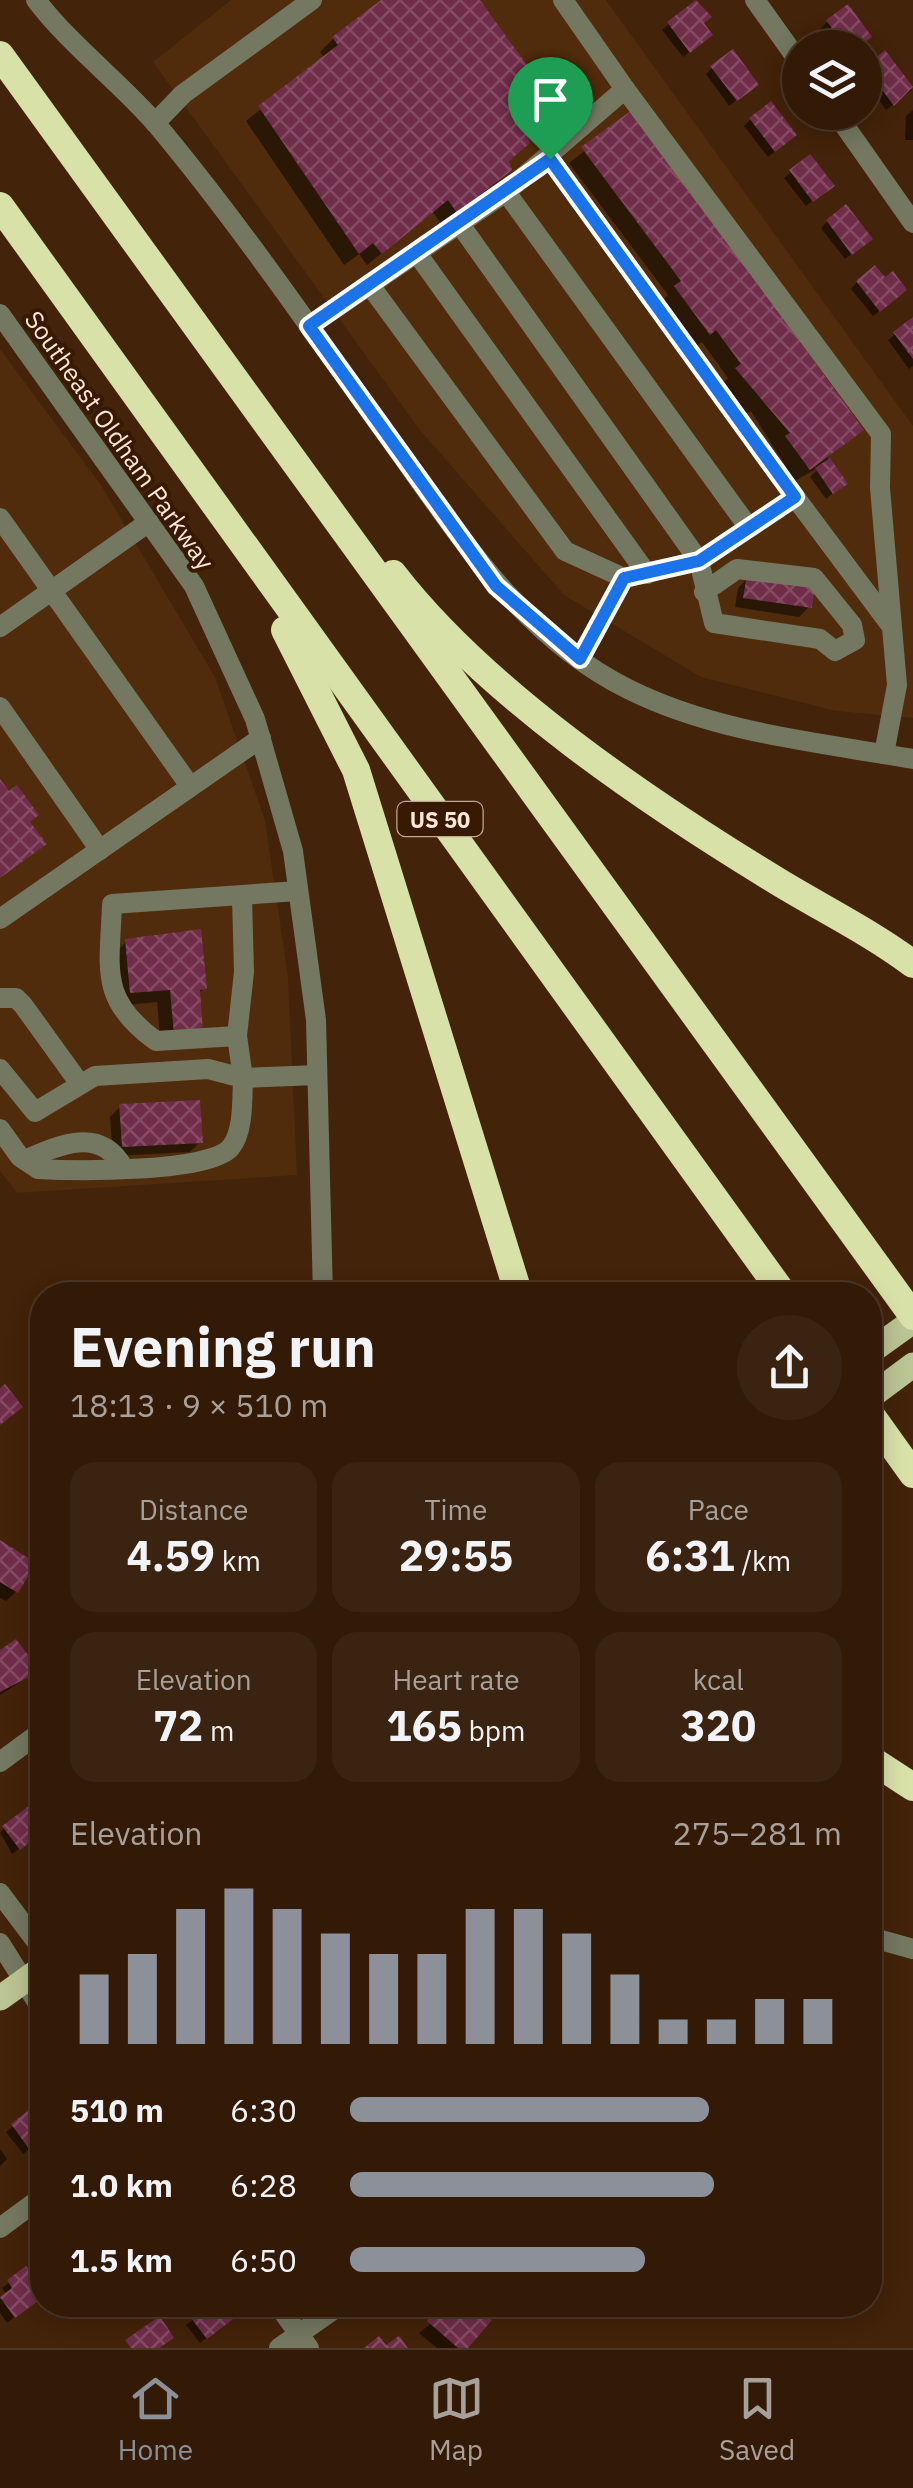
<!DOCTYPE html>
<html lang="en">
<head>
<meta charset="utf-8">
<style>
	body { margin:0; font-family:"IBM Plex Sans",sans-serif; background:#3a2311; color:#f1f3f6; height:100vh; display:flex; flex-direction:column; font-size:38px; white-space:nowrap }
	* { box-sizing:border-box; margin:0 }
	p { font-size:32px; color:#a8a19b }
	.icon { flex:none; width:55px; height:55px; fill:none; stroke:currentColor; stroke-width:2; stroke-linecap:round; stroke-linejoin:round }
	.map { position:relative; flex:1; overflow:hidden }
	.panel { position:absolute; left:30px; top:1282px; width:852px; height:1035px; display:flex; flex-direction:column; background:#321a07; border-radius:40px; box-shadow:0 5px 25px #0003,0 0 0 2px #4d3828 }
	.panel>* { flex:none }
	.controls { position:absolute; left:782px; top:30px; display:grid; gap:20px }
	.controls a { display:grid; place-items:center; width:100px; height:100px; border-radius:50%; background:#321a07; box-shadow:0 5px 25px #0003,0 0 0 2px #4d3828; font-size:50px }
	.pin { position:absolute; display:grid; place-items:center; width:85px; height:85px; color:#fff; margin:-102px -42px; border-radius:50% 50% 50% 0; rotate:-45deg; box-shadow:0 0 10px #0007 }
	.pin .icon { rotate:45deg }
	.round { display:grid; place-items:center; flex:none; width:105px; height:105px; border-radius:52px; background:#3a2311 }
	.summary { display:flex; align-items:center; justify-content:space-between; height:170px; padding:0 40px }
	h1 { font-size:55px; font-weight:700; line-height:75px }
	.metrics { display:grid; grid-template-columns:repeat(3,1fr); gap:15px; height:170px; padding:10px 40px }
	.metrics div { display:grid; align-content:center; border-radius:25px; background:#3a2311; text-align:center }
	.metrics b { font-size:42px; font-weight:700 }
	.metrics small { font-size:28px; font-weight:400 }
	.metrics p { font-size:28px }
	.chart { height:280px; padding:20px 40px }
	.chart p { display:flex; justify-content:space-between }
	.chart svg { width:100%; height:180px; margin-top:10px; stroke:#8c9099; stroke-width:6 }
	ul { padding:0 40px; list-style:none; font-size:32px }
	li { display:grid; grid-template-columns:160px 120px 1fr; align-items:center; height:75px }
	li i { height:25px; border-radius:12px; background:#8c9099 }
	.dock { display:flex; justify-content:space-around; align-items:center; height:140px; border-top:2px solid #4d3828; background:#321a07; font-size:28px; color:#a8a19b }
	.dock a { display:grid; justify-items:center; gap:5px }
	.dock .selected { color:#8c9099 }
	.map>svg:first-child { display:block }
	.built { fill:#502b0c }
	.shadow { fill:#0007 }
	.building { fill:url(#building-cross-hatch) }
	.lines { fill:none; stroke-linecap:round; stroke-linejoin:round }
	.minor { stroke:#747861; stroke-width:20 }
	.major { stroke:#bbc493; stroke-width:25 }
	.highway { stroke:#d8e1a7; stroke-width:28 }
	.route-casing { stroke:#fff; stroke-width:20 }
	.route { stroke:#1a73e8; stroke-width:12 }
	.labels { text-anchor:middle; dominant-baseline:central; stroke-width:8; stroke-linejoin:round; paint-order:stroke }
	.shield { fill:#381901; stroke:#c1a998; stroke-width:2.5 }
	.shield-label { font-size:22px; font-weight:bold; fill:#fce7d8 }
	.street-label { font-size:25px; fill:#fce7d8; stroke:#381901 }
</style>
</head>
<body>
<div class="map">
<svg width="913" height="2348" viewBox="0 0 913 2348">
	<defs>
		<pattern id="building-cross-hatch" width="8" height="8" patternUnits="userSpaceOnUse" patternTransform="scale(2.5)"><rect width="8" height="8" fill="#702d4a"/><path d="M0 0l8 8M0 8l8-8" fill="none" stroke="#854b63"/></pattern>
	</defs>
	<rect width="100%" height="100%" fill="#432309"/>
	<g class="built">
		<path d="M231 0H606L913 426V718L836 711 701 677 564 595 419 429 153 62Z"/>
		<path d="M0 349 101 485 215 677 265 820 288 977 297 1175 17 1193 0 1171Z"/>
	</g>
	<g class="shadow">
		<path d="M386 0H477L557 111 525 137 507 162 509 170 495 184 442 225 433 212 367 265 359 254 344 265 246 121 325 58 320 52 334 38Z"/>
		<path d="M827 22 856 48H836L821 28Z"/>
		<path d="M669 24H701L704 41 683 57 662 30Z"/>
		<path d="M884 53 912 90 886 110 865 81V67Z"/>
		<path d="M712 68 750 90 729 106 706 74Z"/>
		<path d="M913 110V140H905L906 116Z"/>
		<path d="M632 114 861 430 827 458 845 483 826 499 810 477 821 466 795 481 751 411 746 414 724 383 728 378 702 342 695 347 662 301 668 295 569 163Z"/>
		<path d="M750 120 788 141 768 157 744 126Z"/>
		<path d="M809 157 825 191 806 206 784 178Z"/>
		<path d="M828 221 863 245 845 259 821 228Z"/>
		<path d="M857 282 898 296 873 316 851 289Z"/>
		<path d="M913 320V366L909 369 888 340Z"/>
		<path d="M748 578 809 607 799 617 735 607 738 588Z"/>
		<path d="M126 942 204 988 197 995 201 1032 161 1048 157 1002 117 1006 112 956Z"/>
		<path d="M120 1107 200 1142 190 1152 113 1156 110 1117Z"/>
		<path d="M42 1403V1422L35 1418Z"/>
		<path d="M0 1543 16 1592 6 1601 0 1598Z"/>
		<path d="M42 1598V1638L33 1629 38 1625 28 1612Z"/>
		<path d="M0 1654 37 1671 0 1695Z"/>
		<path d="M36 1804 42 1812V1832L12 1854 0 1832Z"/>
		<path d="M42 2103V2140L23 2154 6 2132Z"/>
		<path d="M0 2149 7 2159 0 2166Z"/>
		<path d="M42 2258V2295L7 2323 0 2313V2300L7 2295 2 2288Z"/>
		<path d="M211 2305H232L231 2319 200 2343 186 2325Z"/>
		<path d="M454 2305H471L465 2348H437L419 2333Z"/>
	</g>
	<g class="building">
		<path d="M381 0H480L560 111 527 134 530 143 509 161 512 170 457 213 448 200 382 254 373 243 359 254 258 106 338 45 332 37Z"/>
		<path d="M696 0 712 17 704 23 713 35 690 53 667 22Z"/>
		<path d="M848 4 872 37 857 48H846L826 20Z"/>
		<path d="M733 49 759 85 737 101 710 66Z"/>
		<path d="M885 50 913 87 894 106 865 67Z"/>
		<path d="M771 101 797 135 775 152 749 118Z"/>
		<path d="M632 110 864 430 810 470 785 436 790 433 735 368 741 364 716 330 710 335 674 286 681 281 581 147Z"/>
		<path d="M810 154 835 186 813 202 789 170Z"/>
		<path d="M846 204 873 239 852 255 826 220Z"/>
		<path d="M875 265 885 277 893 271 907 290 880 312 856 281Z"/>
		<path d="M913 317V359L893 332Z"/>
		<path d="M830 458 848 484 833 494 815 468Z"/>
		<path d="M747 575 815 585 812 608 743 598Z"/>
		<path d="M0 779 9 791 17 785 39 815 30 822 47 844 0 878Z"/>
		<path d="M201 929 207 989 200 990 203 1033 174 1035 170 990 130 993 125 939Z"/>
		<path d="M200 1100 203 1143 122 1147 119 1104Z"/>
		<path d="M5 1384 23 1407 0 1425V1388Z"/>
		<path d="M0 1540 36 1563 18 1593 0 1582Z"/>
		<path d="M16 1639 40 1671 0 1692V1650Z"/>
		<path d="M37 1800 42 1808V1833L20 1850 2 1826Z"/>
		<path d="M42 2100V2141L30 2150 11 2124Z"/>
		<path d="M26 2266 42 2288V2298L15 2318 0 2297 12 2288 7 2280Z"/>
		<path d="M206 2305H235L241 2313 207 2339 190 2317Z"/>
		<path d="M452 2305H474L492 2320 468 2348H458L427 2321 440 2306 447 2311Z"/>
		<path d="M160 2316 174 2338 159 2348H131L125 2340Z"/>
		<path d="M379 2336 386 2345 399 2336 408 2348H364Z"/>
	</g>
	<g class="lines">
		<g class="minor">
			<path d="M36 0C71 46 119 81 157 125 237 221 309 326 382 428 452 524 517 634 628 689 716 733 817 742 913 759"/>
			<path d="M563 0 625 89"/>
			<path d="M755 0 800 63"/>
			<path d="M835 112 913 223"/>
			<path d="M155 123 183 94 312 0"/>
			<path d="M550 159 795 497"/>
			<path d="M506 192 749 528"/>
			<path d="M459 223 699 561 714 623 820 639 835 651 855 640 852 625 814 578 737 569 704 592"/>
			<path d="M416 252 647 574"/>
			<path d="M369 284 565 551 624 578"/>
			<path d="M0 314 194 586 255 719 293 851 316 1020 323 1295"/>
			<path d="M309 326 506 192 625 89 881 434 880 488 897 685 884 754"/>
			<path d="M0 518 190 786"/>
			<path d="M0 627 149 522"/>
			<path d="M580 659 624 578 699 561 795 497 889 623"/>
			<path d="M0 707 100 850"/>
			<path d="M298 891 112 904C110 968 98 999 156 1041L237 1036 243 1078 317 1075"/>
			<path d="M0 919 261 738"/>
			<path d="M0 998H16L23 1005 80 1084"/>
			<path d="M237 1036 244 972 242 898"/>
			<path d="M0 1069 35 1112 95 1076 208 1069 243 1078C242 1098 244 1131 231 1147 212 1173 72 1171 38 1169L20 1157 0 1129"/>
			<path d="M25 1160C59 1145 100 1126 123 1167"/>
			<path d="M42 1478V1479"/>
			<path d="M0 1762 42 1731"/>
			<path d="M0 1893 42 1949"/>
			<path d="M870 1937 913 1949"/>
			<path d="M0 1943 42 2010"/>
			<path d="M0 2228 42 2197"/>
			<path d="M278 2305 309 2348"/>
			<path d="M279 2348 340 2305"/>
		</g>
		<g class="major">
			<path d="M870 1352 913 1321"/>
			<path d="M870 1397 913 1365"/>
			<path d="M0 1998 42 1968"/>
		</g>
		<g class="highway">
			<path d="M0 55 913 1316"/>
			<path d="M0 206 784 1295"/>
			<path d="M393 574C485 693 649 803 777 881 823 909 870 932 913 964"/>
			<path d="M285 630 356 770 519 1295"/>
			<path d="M870 1414 913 1474"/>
			<path d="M870 1759 913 1787"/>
		</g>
	</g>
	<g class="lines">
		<g class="route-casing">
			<path id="route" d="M550 159 795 497 699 561 624 578 580 659 496 586 309 326Z"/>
		</g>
		<use href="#route" class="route"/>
	</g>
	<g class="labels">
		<rect class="shield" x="397.5" y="802" width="85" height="34" rx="8"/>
		<g class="shield-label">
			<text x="440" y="819">US 50</text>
		</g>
		<g class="street-label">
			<text transform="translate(120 440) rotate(55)">Southeast Oldham Parkway</text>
		</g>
	</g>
</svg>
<div class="controls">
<a><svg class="icon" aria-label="layers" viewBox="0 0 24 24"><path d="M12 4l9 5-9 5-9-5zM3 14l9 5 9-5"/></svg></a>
</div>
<div class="pin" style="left:550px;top:159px;background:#1e9e55"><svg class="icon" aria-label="arrive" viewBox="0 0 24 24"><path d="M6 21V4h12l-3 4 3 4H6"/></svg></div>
<section class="panel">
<div class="summary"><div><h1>Evening run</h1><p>18:13 · 9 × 510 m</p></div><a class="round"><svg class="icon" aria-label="share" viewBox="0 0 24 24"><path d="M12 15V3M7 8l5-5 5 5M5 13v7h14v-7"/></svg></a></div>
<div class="metrics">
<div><p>Distance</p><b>4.59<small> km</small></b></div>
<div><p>Time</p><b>29:55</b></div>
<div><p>Pace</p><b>6:31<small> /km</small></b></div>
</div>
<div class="metrics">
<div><p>Elevation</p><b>72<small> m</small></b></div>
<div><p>Heart rate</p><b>165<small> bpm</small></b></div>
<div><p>kcal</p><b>320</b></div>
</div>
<div class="chart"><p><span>Elevation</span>275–281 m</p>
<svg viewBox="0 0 160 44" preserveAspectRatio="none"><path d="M5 44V27M15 44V22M25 44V11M35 44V6M45 44V11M55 44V17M65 44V22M75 44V22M85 44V11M95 44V11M105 44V17M115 44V27M125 44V38M135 44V38M145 44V33M155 44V33"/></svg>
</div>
<ul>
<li><b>510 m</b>6:30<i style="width:73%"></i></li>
<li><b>1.0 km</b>6:28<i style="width:74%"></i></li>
<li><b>1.5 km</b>6:50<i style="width:60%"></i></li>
</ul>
</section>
</div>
<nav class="dock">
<a class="selected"><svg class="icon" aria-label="home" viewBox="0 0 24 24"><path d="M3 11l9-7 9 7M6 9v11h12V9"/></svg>Home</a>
<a><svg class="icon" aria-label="map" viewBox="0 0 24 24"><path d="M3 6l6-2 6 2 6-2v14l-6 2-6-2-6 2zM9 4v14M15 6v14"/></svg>Map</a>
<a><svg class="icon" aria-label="saved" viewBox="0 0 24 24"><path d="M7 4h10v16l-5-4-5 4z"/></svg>Saved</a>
</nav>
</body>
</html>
